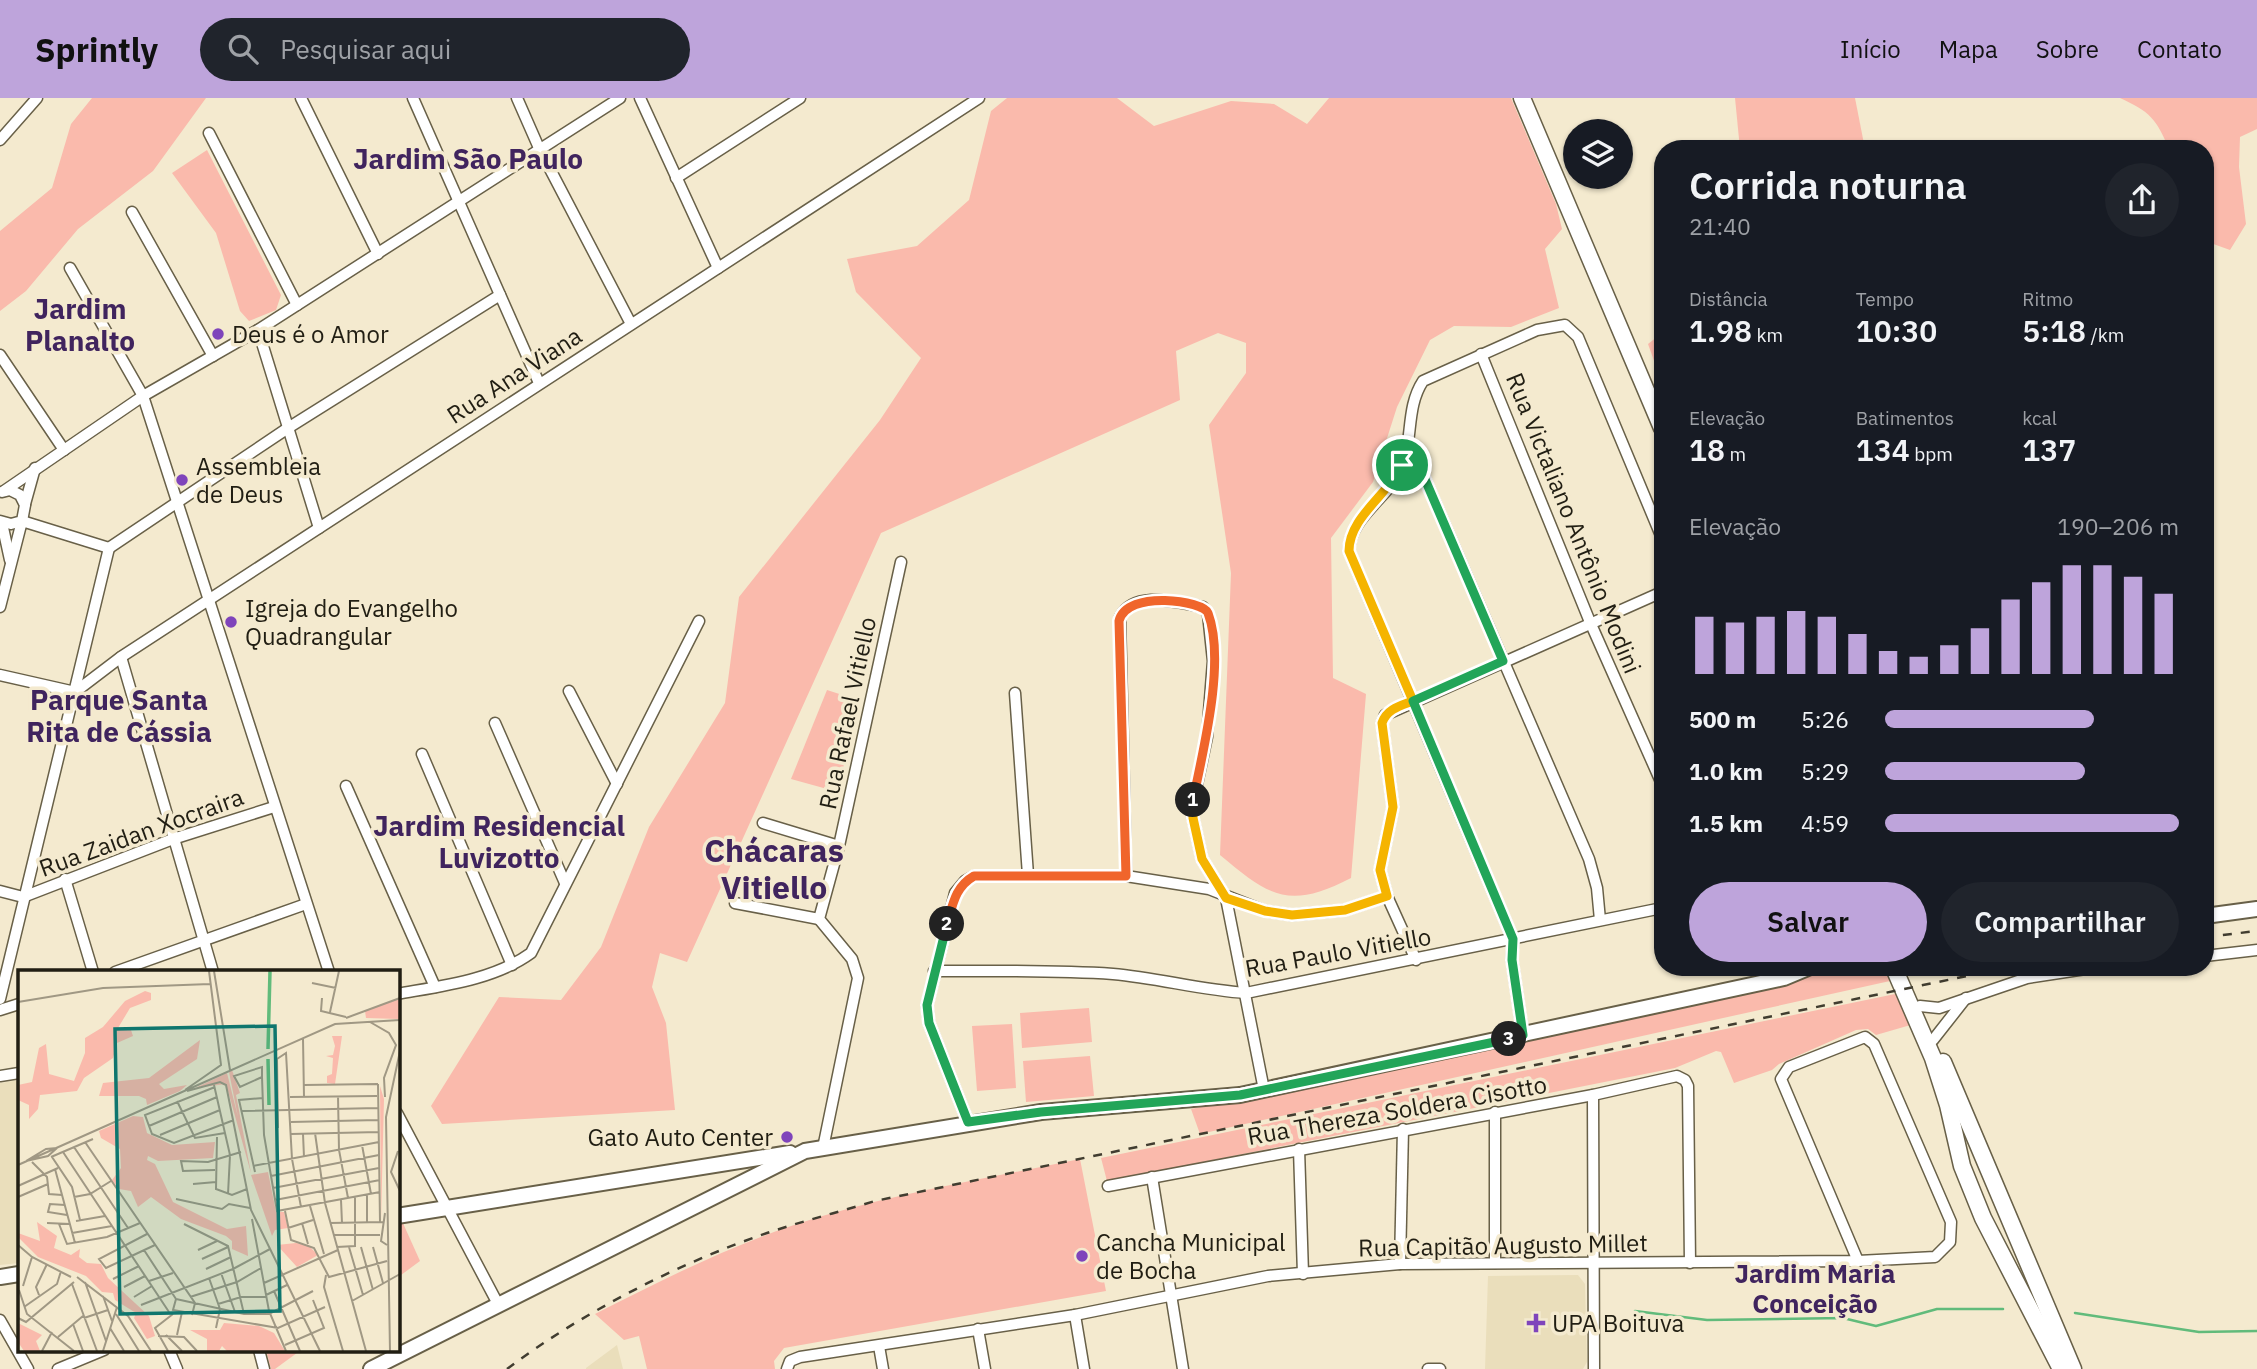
<!DOCTYPE html>
<html lang="pt">
<head>
<meta charset="utf-8">
<style>
	body { margin:0; font-family:"IBM Plex Sans",sans-serif; background:#20242c; color:#f1f3f6; height:100vh; display:flex; flex-direction:column; font-size:26px; white-space:nowrap }
	* { box-sizing:border-box; margin:0 }
	p { font-size:23px; color:#9ea1a6 }
	.icon { flex:none; width:38px; height:38px; fill:none; stroke:currentColor; stroke-width:2; stroke-linecap:round; stroke-linejoin:round }
	.map { position:relative; flex:1; overflow:hidden }
	.panel { position:absolute; left:1654px; top:42px; width:560px; height:836px; display:flex; flex-direction:column; background:#171b24; border-radius:28px; box-shadow:0 2px 5px #0004 }
	.panel>* { flex:none }
	.tools { position:absolute; left:1563px; top:21px; display:grid; gap:14px }
	.tools a { display:grid; place-items:center; width:70px; height:70px; border-radius:50%; background:#171b24; box-shadow:0 2px 5px #0004; font-size:35px }
	.pin { position:absolute; display:grid; place-items:center; width:60px; height:60px; color:#fff; margin:-30px; border:4px solid #fff; border-radius:50%; box-shadow:0 2px 7px #0007 }
	.km { position:absolute; width:35px; height:35px; margin:-18px; border-radius:50%; background:#222; color:#fff; font-size:19px; line-height:35px; text-align:center }
	.round { display:grid; place-items:center; flex:none; width:74px; height:74px; border-radius:37px; background:#20242c }
	.overview { display:flex; align-items:center; justify-content:space-between; height:119px; padding:0 35px }
	h1 { font-size:38px; font-weight:600; line-height:52px }
	.figures { display:grid; grid-template-columns:repeat(3,1fr); gap:10px; height:119px; padding:7px 35px }
	.figures div { display:grid; align-content:center }
	.figures b { font-size:30px; font-weight:600 }
	.figures small { font-size:19px; font-weight:400 }
	.figures p { font-size:19px }
	.chart { height:196px; padding:14px 35px }
	.chart p { display:flex; justify-content:space-between }
	.chart svg { width:100%; height:126px; margin-top:7px; stroke:#bea4db; stroke-width:6 }
	.action { display:flex; gap:14px; margin-top:auto; padding:14px 35px }
	.action a { flex:1; height:80px; border-radius:42px; background:#bea4db; color:#111; font-size:28px; font-weight:600; line-height:80px; text-align:center }
	.action a+a { background:#20242c; color:#f1f3f6 }
	ul { padding:0 35px; list-style:none; font-size:23px }
	li { display:grid; grid-template-columns:112px 84px 1fr; align-items:center; height:52px }
	li i { height:18px; border-radius:9px; background:#bea4db }
	header { display:flex; align-items:center; gap:42px; box-sizing:border-box; height:98px; padding:0 35px; background:#bea4db; color:#111 }
	header strong { font-size:33px }
	nav { display:flex; gap:38px; margin-inline-start:auto; font-size:24px }
	.search { width:490px; height:63px; background:#20242c; display:flex; align-items:center; gap:18px; box-sizing:border-box; padding:0 24px; border-radius:38px; color:#9ea1a6; font-size:26px }
	.map>svg:first-child { display:block }
	.built { fill:#eadebb }
	.green { fill:#fabaac }
	.lines { fill:none; stroke-linecap:round; stroke-linejoin:round }
	.stream { stroke:#61bb7b; stroke-width:2.5 }
	.minor-casing { stroke:#686048; stroke-width:13 }
	.secondary-casing { stroke:#686048; stroke-width:18 }
	.primary-casing { stroke:#686048; stroke-width:19 }
	.minor { stroke:#fff; stroke-width:10 }
	.secondary { stroke:#fff; stroke-width:14 }
	.primary { stroke:#fff; stroke-width:16 }
	.rail { stroke:#413d30; stroke-width:2.5; stroke-dasharray:9 9; stroke-linecap:butt }
	.split-1-casing { stroke:#fff; stroke-width:14 }
	.split-2-casing { stroke:#fff; stroke-width:14 }
	.split-3-casing { stroke:#fff; stroke-width:14 }
	.split-4-casing { stroke:#fff; stroke-width:14 }
	.split-1 { stroke:#f5b400; stroke-width:9 }
	.split-2 { stroke:#f0652b; stroke-width:9 }
	.split-3 { stroke:#22a559; stroke-width:9 }
	.split-4 { stroke:#22a559; stroke-width:9 }
	.poi-dot { fill:#7f44bb; stroke:#f4eacf; stroke-width:2.5 }
	.labels { text-anchor:middle; dominant-baseline:central; stroke-width:7; stroke-linejoin:round; paint-order:stroke }
	.poi-label { font-size:24px; fill:#211e13; stroke:#f4eacf; text-anchor:start }
	.street-label { font-size:24px; fill:#211e13; stroke:#f4eacf }
	.neighbourhood-label { font-size:26px; font-weight:bold; fill:#40245e; stroke:#f4eacf }
	.quarter-label { font-size:28px; font-weight:bold; fill:#40245e; stroke:#f4eacf }
	.district-label { font-size:32px; font-weight:bold; fill:#40245e; stroke:#f4eacf }
	.inset-river { fill:none; stroke:#61bb7b; stroke-width:3.5 }
	.inset-road { fill:none; stroke:#a09884; stroke-width:2 }
	.view { fill:#0f766e; fill-opacity:0.15; stroke:#0f766e; stroke-width:3.5 }
	.inset-edge { fill:none; stroke:#211e13; stroke-width:3.5 }
</style>
</head>
<body>
<header>
<strong>Sprintly</strong>
<div class="search"><svg class="icon" aria-label="search" viewBox="0 0 24 24"><circle cx="10" cy="10" r="6"/><path d="M15 15l6 6"/></svg>Pesquisar aqui</div>
<nav><a>Início</a><a>Mapa</a><a>Sobre</a><a>Contato</a></nav>
</header>
<div class="map">
<svg width="2257" height="1271" viewBox="0 0 2257 1271">
	<rect width="100%" height="100%" fill="#f4eacf"/>
	<g class="built">
		<path d="M19 982V1165L0 1167V985Z"/>
		<path d="M1578 1177 1585 1186 1587 1264 1583 1271H1485L1488 1178Z"/>
		<path d="M617 1247 623 1271H586V1270Z"/>
	</g>
	<g class="green">
		<path d="M92 0H206L153 73 78 131 26 193 0 213V133L52 90 71 26Z"/>
		<path d="M1007 0H1117L1154 28 1231 3 1274 6 1307 26 1329 0H1511L1556 106 1562 131 1545 151 1559 210 1511 229 1454 228 1430 242 1397 309 1373 384 1331 440 1333 580 1366 596 1351 780C1289 812 1270 799 1220 757L1231 475 1209 327 1246 275V245L1218 235 1176 253 1180 302 881 435 687 864 660 855 652 889 666 925 675 1012 442 1026 431 1008 499 899 561 902 601 849 649 729 725 605 739 499 880 322 921 260 856 194 847 161 917 148 969 102 991 13Z"/>
		<path d="M1735 0H1855L1865 51H1740Z"/>
		<path d="M2120 0H2257V31L2240 39 2239 69 2246 126 2230 152 2205 143V51H2169C2156 20 2150 14 2120 0Z"/>
		<path d="M207 52 281 197 276 212 249 223 240 213 216 135 172 75Z"/>
		<path d="M1662 235V285L1648 246Z"/>
		<path d="M827 592 858 602 838 694 791 681Z"/>
		<path d="M1816 870H1884L1890 883 1200 1036 1191 1011 1797 882Z"/>
		<path d="M1900 895 1914 926 1876 937 1868 931 1856 932 1779 966 1772 972 1734 985 1721 954 1716 953 1675 970 1107 1083 1101 1060Z"/>
		<path d="M1089 910 1092 944 1022 950 1020 915Z"/>
		<path d="M1012 926 1016 990 977 993 972 928Z"/>
		<path d="M1090 958 1094 998 1026 1004 1023 963Z"/>
		<path d="M1080 1061 1106 1193 784 1250 774 1263 775 1271H647L639 1238 624 1242 595 1216C660 1183 725 1150 794 1127 887 1096 985 1081 1080 1061Z"/>
		<path d="M402 1123 420 1163 397 1180V1124Z"/>
		<path d="M266 1252H301L275 1271H271Z"/>
	</g>
	<g class="lines">
		<g class="stream">
			<path d="M1635 1213 1707 1222 1843 1220 1876 1228 1937 1211H2003"/>
			<path d="M2075 1215 2199 1234 2257 1233"/>
		</g>
		<g class="minor-casing">
			<g id="minor">
				<path d="M301 0 378 156"/>
				<path d="M413 0 539 285"/>
				<path d="M517 0 539 50 631 226"/>
				<path d="M640 0 718 170"/>
				<path d="M209 35 297 207"/>
				<path d="M0 42 37 0"/>
				<path d="M676 80 800 0"/>
				<path d="M132 114 213 258"/>
				<path d="M70 170 143 298 329 874"/>
				<path d="M258 232 319 430"/>
				<path d="M1481 256 1590 524 1662 686"/>
				<path d="M0 257 64 352"/>
				<path d="M1409 344 1589 761 1597 790 1600 822"/>
				<path d="M4 393 143 298 258 232 620 0"/>
				<path d="M25 406 35 370"/>
				<path d="M0 423 11 426 22 423 25 407 20 397 10 392 2 394"/>
				<path d="M2 425 10 462"/>
				<path d="M109 450 288 330 500 197"/>
				<path d="M0 509 22 423 109 450"/>
				<path d="M121 559 213 874"/>
				<path d="M0 577 75 594 121 559 979 0"/>
				<path d="M569 593 617 686"/>
				<path d="M1015 595 1028 777"/>
				<path d="M495 625 565 785"/>
				<path d="M422 656 512 867"/>
				<path d="M346 688 435 889"/>
				<path d="M763 725 839 748"/>
				<path d="M1126 778 1120 519C1135 491 1178 505 1203 509L1208 516 1213 563 1207 639 1193 705V720L1202 761 1226 800 1264 992"/>
				<path d="M65 781 93 874"/>
				<path d="M0 793 23 799 173 741 274 709"/>
				<path d="M735 805 819 821"/>
				<path d="M2205 858 2257 852"/>
				<path d="M1416 862 1387 798 1380 772 1393 709 1382 625 1385 617 1662 494"/>
				<path d="M934 873C994 873 1053 872 1113 876 1158 880 1201 892 1246 895L1662 810"/>
				<path d="M115 874 306 806"/>
				<path d="M397 896C441 888 494 882 531 855L699 523"/>
				<path d="M0 901 109 450"/>
				<path d="M1920 908 1939 910 2027 880 2092 870"/>
				<path d="M0 912 19 906"/>
				<path d="M1523 937 1512 862 1513 841 1349 453C1349 422 1384 402 1398 377 1415 347 1404 312 1423 283L1537 232 1565 227 1578 239 1662 440"/>
				<path d="M1933 942 1966 900"/>
				<path d="M0 978 19 975"/>
				<path d="M1593 997 1594 1271"/>
				<path d="M1495 1014V1165"/>
				<path d="M397 1015 498 1206"/>
				<path d="M968 1024 929 925 927 907 955 795 965 783 974 778H1126L1209 791 1265 813 1292 817 1345 812 1387 798"/>
				<path d="M823 1050 858 880 852 861 819 821 839 748 901 464"/>
				<path d="M1299 1051 1303 1176"/>
				<path d="M1152 1079 1183 1271"/>
				<path d="M1108 1088 1593 997 1677 978 1685 982 1688 988 1690 1165"/>
				<path d="M1400 1166 1403 1031"/>
				<path d="M1075 1217 1084 1271"/>
				<path d="M0 1222 28 1271"/>
				<path d="M978 1231 985 1271"/>
				<path d="M879 1248 883 1271"/>
				<path d="M169 1252 177 1271"/>
				<path d="M259 1252 264 1271"/>
				<path d="M58 1271 104 1252"/>
				<path d="M787 1271 790 1263 800 1259 1075 1217 1268 1178 1400 1166 1858 1163 1935 1159 1950 1144 1951 1124 1874 946 1865 939 1789 969 1781 981 1858 1163"/>
				<path d="M1428 1271H1440"/>
			</g>
		</g>
		<g class="secondary-casing">
			<g id="secondary">
				<path d="M2205 818 2257 811"/>
				<path d="M397 1118 790 1055"/>
				<path d="M0 1179 19 1176"/>
				<path d="M371 1271 805 1053 1041 1014 1240 997 1784 880 1808 870"/>
			</g>
		</g>
		<g class="primary-casing">
			<g id="primary">
				<path d="M1522 0 1662 330"/>
				<path d="M1894 870 1933 960 1948 1007 1962 1068 1983 1120 2061 1271"/>
				<path d="M1943 964 2073 1271"/>
			</g>
		</g>
		<use href="#minor" class="minor"/>
		<use href="#secondary" class="secondary"/>
		<use href="#primary" class="primary"/>
		<g class="rail">
			<path d="M2205 839 2257 833"/>
			<path d="M507 1271C581 1215 679 1165 767 1135 803 1123 839 1114 875 1103L2006 870"/>
		</g>
	</g>
	<g class="lines">
		<g class="split-1-casing">
			<path id="split-1" d="M1193 702V720L1202 761 1226 800 1265 813 1292 817 1345 812 1387 798 1380 772 1393 709 1382 625C1387 611 1400 608 1413 603L1349 453C1349 419 1389 396 1402 367"/>
		</g>
		<g class="split-2-casing">
			<path id="split-2" d="M947 826C953 806 955 789 974 778H1126L1119 523C1127 491 1204 503 1208 515 1226 563 1203 653 1193 702"/>
		</g>
		<g class="split-3-casing">
			<path id="split-3" d="M947 826 927 907 929 925 968 1024 1041 1014 1240 997 1509 941"/>
		</g>
		<g class="split-4-casing">
			<path id="split-4" d="M1402 367 1409 344 1503 563 1413 603 1513 841 1512 862 1523 937 1509 941"/>
		</g>
		<use href="#split-1" class="split-1"/>
		<use href="#split-2" class="split-2"/>
		<use href="#split-3" class="split-3"/>
		<use href="#split-4" class="split-4"/>
	</g>
	<g class="poi-dot">
		<circle cx="218" cy="236" r="7"/>
		<circle cx="182" cy="382" r="7"/>
		<circle cx="231" cy="524" r="7"/>
		<circle cx="787" cy="1039" r="7"/>
		<circle cx="1082" cy="1158" r="7"/>
		<path d="M1532.5 1214.5h7v7h7v7h-7v7h-7v-7h-7v-7h7z"/>
	</g>
	<g class="labels">
		<g class="poi-label">
			<text x="232" y="236">Deus é o Amor</text>
			<text x="196" y="368">Assembleia<tspan x="196" dy="28">de Deus</tspan></text>
			<text x="245" y="510">Igreja do Evangelho<tspan x="245" dy="28">Quadrangular</tspan></text>
			<text x="773" y="1039" text-anchor="end">Gato Auto Center</text>
			<text x="1096" y="1144">Cancha Municipal<tspan x="1096" dy="28">de Bocha</tspan></text>
			<text x="1552" y="1225">UPA Boituva</text>
		</g>
		<g class="street-label">
			<text transform="translate(514 277) rotate(-33)">Rua Ana Viana</text>
			<text transform="translate(1574 425) rotate(68)">Rua Victaliano Antônio Modini</text>
			<text transform="translate(847 615) rotate(-78)">Rua Rafael Vitiello</text>
			<text transform="translate(141 734) rotate(-20)">Rua Zaidan Xocraira</text>
			<text transform="translate(1338 854) rotate(-10)">Rua Paulo Vitiello</text>
			<text transform="translate(1397 1012) rotate(-10)">Rua Thereza Soldera Cisotto</text>
			<text transform="translate(1503 1147) rotate(-1)">Rua Capitão Augusto Millet</text>
		</g>
		<g class="neighbourhood-label">
			<text x="1815" y="1175">Jardim Maria<tspan x="1815" dy="30">Conceição</tspan></text>
		</g>
		<g class="quarter-label">
			<text x="468" y="60">Jardim São Paulo</text>
			<text x="80" y="210">Jardim<tspan x="80" dy="32">Planalto</tspan></text>
			<text x="119" y="601">Parque Santa<tspan x="119" dy="32">Rita de Cássia</tspan></text>
			<text x="499" y="727">Jardim Residencial<tspan x="499" dy="32">Luvizotto</tspan></text>
		</g>
		<g class="district-label">
			<text x="774" y="752">Chácaras<tspan x="774" dy="37">Vitiello</tspan></text>
		</g>
	</g>
	<g transform="translate(18 872)">
		<rect width="382" height="382" fill="#f4eacf"/>
		<path d="M127 21 133 23V30L112 38 100 58 113 60 115 66 99 73 95 88 66 108 59 121 22 125 20 139 11 149V135L0 130V115L14 112 21 78 28 74 31 104 56 111 67 83V68L85 57 107 31ZM381 29V49L348 48 347 41ZM314 66H324L317 114 309 113V106L314 104 315 88 308 86 315 85 317 76ZM182 70 179 89 141 114 146 119 169 115 162 121 129 135 128 129 121 126H81L85 113 131 108ZM214 100 222 123 218 125 233 203 208 114 177 118 209 103 220 147 211 102ZM362 116 366 129 363 250ZM115 146 125 147 129 163 154 175 197 172 195 188 140 191 130 186 129 190 137 194 155 232 209 259 228 256 230 286 214 279V271L208 266 163 249 133 227 120 237 113 221 101 219 94 210 103 198 102 179 83 168 81 161ZM250 202 258 242H266L270 258 257 260 254 266 233 205ZM19 252 39 266 36 278 53 285 62 279 61 287 69 293 83 294 90 308 131 346 137 366 129 369 116 348 118 343 97 330 95 323 84 322 68 306 20 287 0 267V263L22 271ZM278 273 290 275 300 285 279 297 259 275ZM0 353 24 365 18 371 22 381H6L0 372ZM206 353 241 356 256 363 267 381H209L204 376 201 381H189V369L172 360H202Z" fill="#fabaac"/>
		<path class="inset-river" d="M250 79 252 1M250 89 251 135"/>
		<path class="inset-road" d="M196 1 212 100M294 13 318 18M304 28 303 41 328 47M0 32 85 18 192 14M312 42 321 1M328 48 382 28M352 52 371 63 378 75 366 108 367 127M285 69 286 127M244 107 222 117 216 106 244 97V107L246 165 259 241 362 222M360 114 362 252M196 115 212 185 210 224M286 115 360 114M197 117 127 145 134 164 156 173 216 150M167 120 203 95 191 1M169 121 202 112 208 115 233 240 302 381M320 126 321 180 330 228M272 127 359 126M159 131 177 168 207 163M224 141 360 138M273 152 360 150M131 156 199 127M260 158 259 89 268 83 274 189 283 237M297 163 307 233 348 381M273 164 361 162M285 164 286 187M142 165 202 140M199 167 198 219 214 225 229 219M67 172 177 333 174 345M344 175 353 224M56 177 110 258M39 178 30 186 8 191 28 179ZM380 181 373 202 382 221M45 182 151 342M33 187 75 169M34 187 54 217 62 250M14 192 29 207 31 224 44 225M0 195 317 54 382 50M235 196 361 172M37 199 57 273M197 200 165 201 163 191 190 192 223 182M237 202 221 130 245 128M253 206 361 185M175 214 198 212M0 216 40 198M255 218 361 198M349 225V253M0 227 30 214M56 227 72 224 93 211M158 229 204 239 211 234 232 238M257 230 362 210M323 230 324 253M47 235 32 234 30 242 49 245M292 236 306 284M267 241 273 270 296 278 311 307 369 291M367 243 363 271 369 275M234 249 251 341 268 381M58 251 87 246M29 253 52 254M284 253 290 274M312 253 365 252M41 254 49 274 89 267 122 253M166 254 210 276 226 344M270 258 295 250M54 263 94 256M129 264 81 289 88 298 137 275M315 265H362M0 275 14 287 53 307M319 277 337 276V227M331 277 345 325M343 277 355 320M355 277 365 313M126 280 158 329M180 280 199 271M184 289 210 277M188 299 213 287M203 303 217 342M308 305 306 317 325 381M59 307 110 346 133 381M191 308 202 339 198 358M95 309 121 296M131 311 155 303M67 312 88 371M246 313 320 280M54 314 79 381M5 316 14 287M106 317 127 306M1 320 9 344 56 381M256 321 282 381M21 325 18 317 29 294M248 325 269 315M85 326 94 351M116 327 134 316M172 327 219 312 243 298M158 329 155 340 260 358 307 337M158 329 226 344H251L295 321M334 331 382 304M200 334 223 327H248M123 335 215 299 252 279M6 337 39 314 43 301M98 344 121 381M0 348 8 352 56 312M66 348 90 340M55 354 65 381M92 358 106 381M148 365 164 381M159 365 164 342M140 366 166 367 179 381M40 367 65 346M267 375 306 358 295 330M24 381 34 362M85 381 99 337M150 381 137 358 155 344M372 381 368 147 382 81"/>
		<path class="view" d="M257 56 262 341 102 344 97 59Z"/>
		<rect width="382" height="382" class="inset-edge"/>
	</g>
</svg>
<div class="tools">
<a><svg class="icon" aria-label="layers" viewBox="0 0 24 24"><path d="M12 4l9 5-9 5-9-5zM3 14l9 5 9-5"/></svg></a>
</div>
<div class="pin" style="left:1402px;top:367px;background:#1e9e55"><svg class="icon" aria-label="arrive" viewBox="0 0 24 24"><path d="M6 21V4h12l-3 4 3 4H6"/></svg></div>
<b class="km" style="left:1193px;top:702px">1</b>
<b class="km" style="left:947px;top:826px">2</b>
<b class="km" style="left:1509px;top:941px">3</b>
<section class="panel">
<div class="overview"><div><h1>Corrida noturna</h1><p>21:40</p></div><a class="round"><svg class="icon" aria-label="share" viewBox="0 0 24 24"><path d="M12 15V3M7 8l5-5 5 5M5 13v7h14v-7"/></svg></a></div>
<div class="figures">
<div><p>Distância</p><b>1.98<small> km</small></b></div>
<div><p>Tempo</p><b>10:30</b></div>
<div><p>Ritmo</p><b>5:18<small> /km</small></b></div>
</div>
<div class="figures">
<div><p>Elevação</p><b>18<small> m</small></b></div>
<div><p>Batimentos</p><b>134<small> bpm</small></b></div>
<div><p>kcal</p><b>137</b></div>
</div>
<div class="chart"><p><span>Elevação</span>190–206 m</p>
<svg viewBox="0 0 160 44" preserveAspectRatio="none"><path d="M5 44V24M15 44V26M25 44V24M35 44V22M45 44V24M55 44V30M65 44V36M75 44V38M85 44V34M95 44V28M105 44V18M115 44V12M125 44V6M135 44V6M145 44V10M155 44V16"/></svg>
</div>
<ul>
<li><b>500 m</b>5:26<i style="width:71%"></i></li>
<li><b>1.0 km</b>5:29<i style="width:68%"></i></li>
<li><b>1.5 km</b>4:59<i style="width:100%"></i></li>
</ul>
<div class="action"><a>Salvar</a><a>Compartilhar</a></div>
</section>
</div>
</body>
</html>
